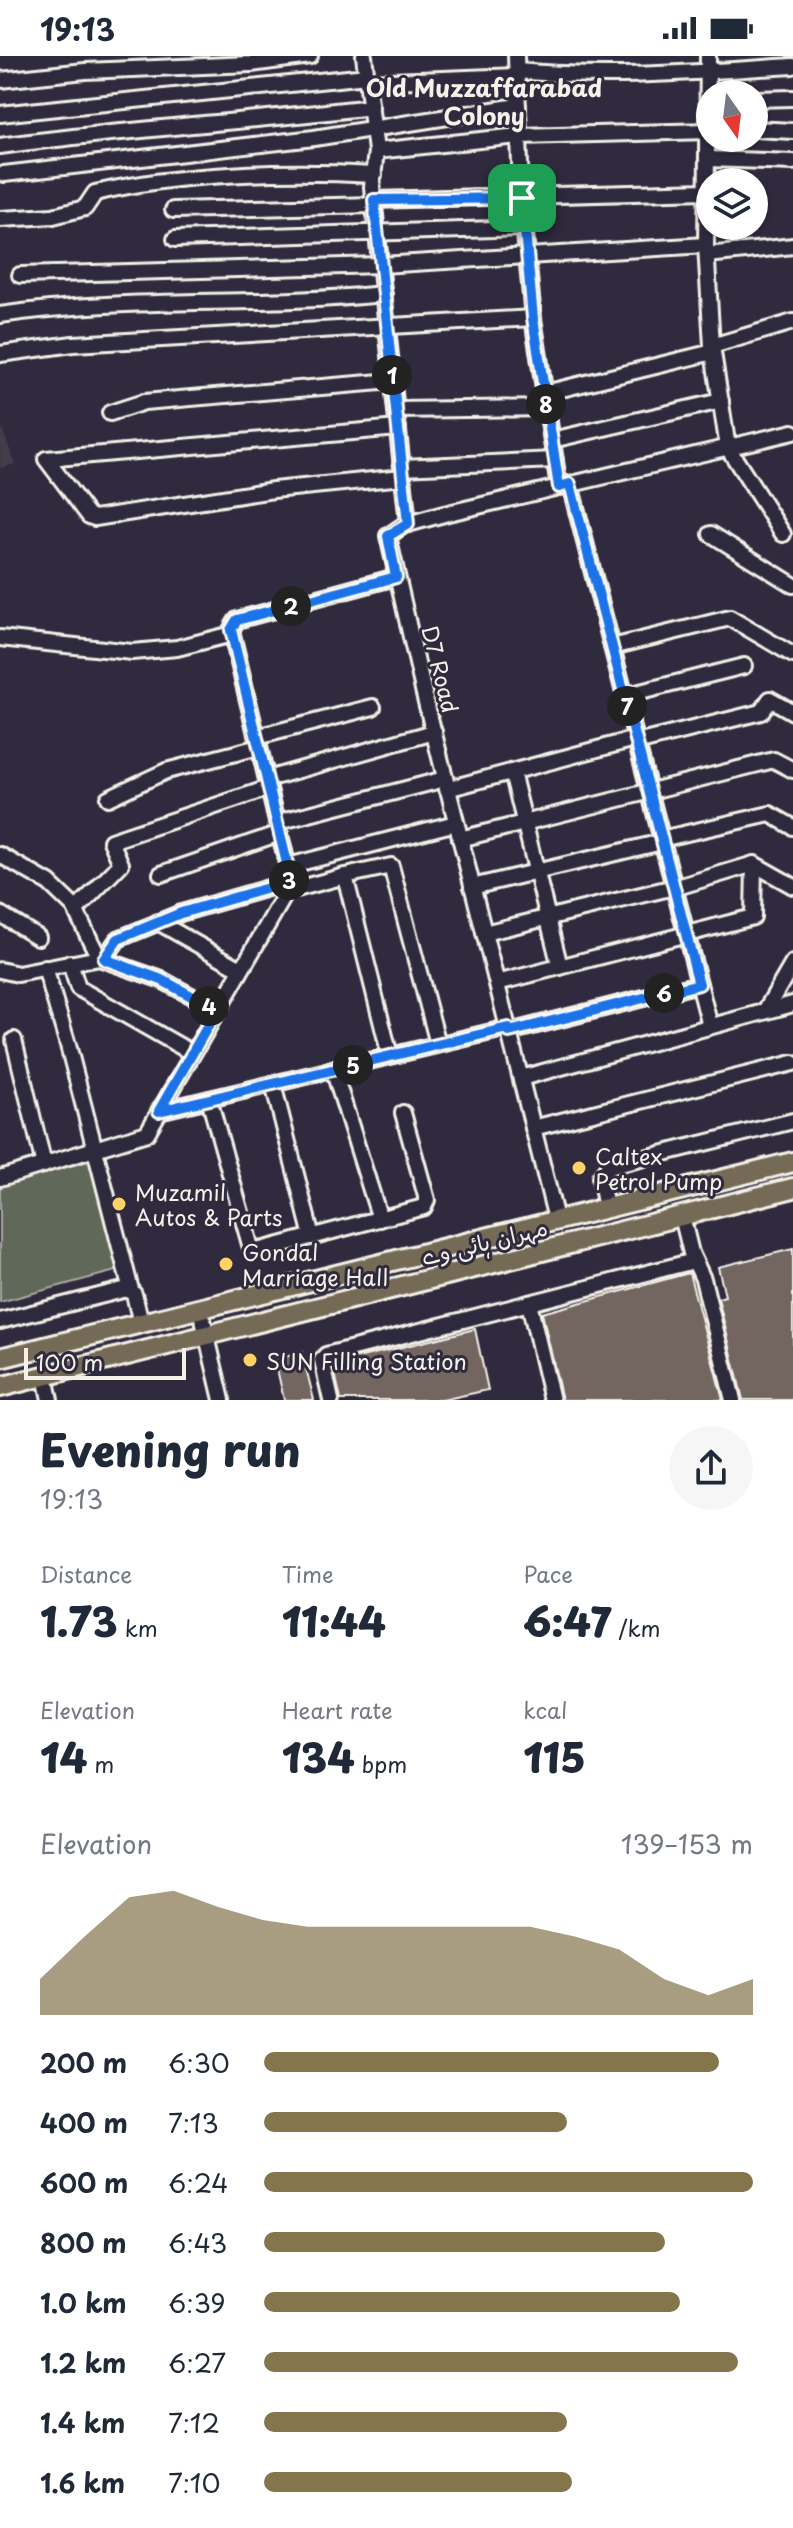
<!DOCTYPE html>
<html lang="en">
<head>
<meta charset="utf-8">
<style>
	body { margin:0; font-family:"Playpen Sans","Playpen Sans Arabic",sans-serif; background:#f6f6f7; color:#1f2937; height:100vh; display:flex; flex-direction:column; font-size:30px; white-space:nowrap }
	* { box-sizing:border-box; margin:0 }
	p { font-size:26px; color:#747a83 }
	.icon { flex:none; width:44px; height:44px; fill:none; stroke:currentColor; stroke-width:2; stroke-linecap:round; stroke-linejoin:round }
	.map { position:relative; height:1344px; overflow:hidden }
	.sheet { display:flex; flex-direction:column; background:#fff; flex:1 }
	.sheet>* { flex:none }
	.needle { width:52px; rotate:166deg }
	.buttons { position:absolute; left:696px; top:24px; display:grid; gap:16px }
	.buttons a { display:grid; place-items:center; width:72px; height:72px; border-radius:50%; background:#fff; box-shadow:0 2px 6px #0004; font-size:40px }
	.scale { position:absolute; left:24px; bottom:20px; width:162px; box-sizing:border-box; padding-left:8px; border:4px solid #f4f1e8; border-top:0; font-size:22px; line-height:28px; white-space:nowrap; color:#f4f1e8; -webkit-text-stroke:6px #2f2a3d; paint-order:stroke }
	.pin { position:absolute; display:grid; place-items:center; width:68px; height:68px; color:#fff; margin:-34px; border-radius:16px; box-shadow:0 4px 12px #0006 }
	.km { position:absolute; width:40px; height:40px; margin:-20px; border-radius:50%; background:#222; color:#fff; font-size:22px; line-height:40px; text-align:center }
	.round { display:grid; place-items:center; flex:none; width:84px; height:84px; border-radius:42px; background:#f6f6f7 }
	.summary { display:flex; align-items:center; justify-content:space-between; height:136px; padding:0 40px }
	h1 { font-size:44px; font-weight:800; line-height:60px }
	.metrics { display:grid; grid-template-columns:repeat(3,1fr); gap:12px; height:136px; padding:8px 40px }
	.metrics div { display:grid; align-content:center }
	.metrics b { font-size:40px; font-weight:800 }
	.metrics small { font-size:22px; font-weight:400 }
	.metrics p { font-size:22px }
	.chart { height:224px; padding:16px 40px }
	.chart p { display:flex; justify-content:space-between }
	.chart svg { width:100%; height:144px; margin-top:8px; fill:#84754c; opacity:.7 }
	ul { padding:0 40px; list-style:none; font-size:26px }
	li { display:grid; grid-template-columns:128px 96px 1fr; align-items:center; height:60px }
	li i { height:20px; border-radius:10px; background:#84754c }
	.status { display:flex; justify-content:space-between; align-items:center; height:56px; padding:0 40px; background:#fff; direction:ltr }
	.status svg { height:22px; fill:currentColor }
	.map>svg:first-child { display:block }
	.built { fill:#433c48 }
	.green { fill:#60675a; stroke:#aaaca1; stroke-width:2 }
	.building { fill:#736561; stroke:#f4f1e8; stroke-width:2 }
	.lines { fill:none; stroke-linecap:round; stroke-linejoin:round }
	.minor-casing { stroke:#f4f1e8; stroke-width:20 }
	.major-casing { stroke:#f4f1e8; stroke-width:24 }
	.minor { stroke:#2f2a3d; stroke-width:14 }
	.major { stroke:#746b55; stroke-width:18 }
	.route-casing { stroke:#fff; stroke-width:16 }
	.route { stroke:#1a73e8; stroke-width:10 }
	.poi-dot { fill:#ffd166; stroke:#2f2a3d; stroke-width:3 }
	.labels { text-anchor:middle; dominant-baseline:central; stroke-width:6; stroke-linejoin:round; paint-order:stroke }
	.street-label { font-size:22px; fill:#f4f1e8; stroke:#2f2a3d }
	.poi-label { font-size:22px; fill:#f4f1e8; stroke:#2f2a3d; text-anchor:start }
	.neighbourhood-label { font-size:24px; font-weight:bold; fill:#f4f1e8; stroke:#2f2a3d }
</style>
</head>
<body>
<div class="status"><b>19:13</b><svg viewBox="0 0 49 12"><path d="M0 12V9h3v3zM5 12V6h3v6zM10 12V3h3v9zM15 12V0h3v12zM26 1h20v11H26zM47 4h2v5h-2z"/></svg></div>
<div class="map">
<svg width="793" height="1344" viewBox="0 0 793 1344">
	<rect width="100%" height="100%" fill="#2f2a3d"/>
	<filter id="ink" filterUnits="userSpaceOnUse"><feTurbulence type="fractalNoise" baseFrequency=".0125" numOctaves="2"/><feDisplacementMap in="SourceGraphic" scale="16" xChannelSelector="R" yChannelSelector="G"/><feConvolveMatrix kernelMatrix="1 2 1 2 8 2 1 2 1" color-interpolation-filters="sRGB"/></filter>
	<g filter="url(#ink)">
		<path class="built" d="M0 367 15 408 0 412Z"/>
		<path class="green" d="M94 1104 123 1213 0 1246V1128Z"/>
		<g class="building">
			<path d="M793 1193V1344H743L718 1242 725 1240 718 1211Z"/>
			<path d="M689 1217 723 1344H562L542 1257Z"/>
			<path d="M475 1273 488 1334 442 1344H341L333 1308Z"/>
			<path d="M302 1296 314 1344H284L275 1304Z"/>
		</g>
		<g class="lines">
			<g class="minor-casing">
				<g id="minor">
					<path d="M364 0 376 95 372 131 408 468"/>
					<path d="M516 0 521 135 533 262 559 431"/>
					<path d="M708 0 706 189 712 290 728 392 783 478"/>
					<path d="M517 15C614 24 696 16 793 10"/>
					<path d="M0 24 85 15 251 8 310 0"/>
					<path d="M367 26 517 20"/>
					<path d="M754 43 793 42"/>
					<path d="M0 58 367 20"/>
					<path d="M754 73 793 75"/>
					<path d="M0 90C123 73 247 66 371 51"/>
					<path d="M376 95 519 80 710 75"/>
					<path d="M707 103 793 106"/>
					<path d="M4 118 314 82 518 50"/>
					<path d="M374 144 707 135"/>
					<path d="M173 154 374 149"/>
					<path d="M0 163 53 160 85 152 95 137C179 117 287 114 374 119"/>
					<path d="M175 183 525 172"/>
					<path d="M707 199 793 190"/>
					<path d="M20 219 381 209 706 189"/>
					<path d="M0 259C126 240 256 251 384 238"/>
					<path d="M712 290 793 266"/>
					<path d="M0 298 73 288 533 262"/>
					<path d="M545 337 713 296"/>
					<path d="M396 354 547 352"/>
					<path d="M110 357 144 346 393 325"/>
					<path d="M398 372 46 403 89 460 95 462 273 434 403 421"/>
					<path d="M552 384 721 345"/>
					<path d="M402 411 555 404"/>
					<path d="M570 428 710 970"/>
					<path d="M711 478 793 529"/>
					<path d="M0 582 132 596 177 592 232 578"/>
					<path d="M612 591 730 562 793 599"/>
					<path d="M624 640 744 610"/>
					<path d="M257 681 373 651"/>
					<path d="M636 687 761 656 770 643 793 656"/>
					<path d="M512 716 560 911"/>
					<path d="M267 723 434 676"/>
					<path d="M447 733 635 683"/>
					<path d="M108 742 166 715 259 691"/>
					<path d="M278 766 445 723"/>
					<path d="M460 783 774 704 793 714"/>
					<path d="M661 783 770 758 793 771"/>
					<path d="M0 799 49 827 74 851 99 902 162 924 217 954"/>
					<path d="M288 810 456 767"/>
					<path d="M161 818 280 777"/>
					<path d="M345 820 391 810 438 988"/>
					<path d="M472 831 662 786"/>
					<path d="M674 832 754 808 793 830"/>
					<path d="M285 836 345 820 390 1000"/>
					<path d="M76 854 121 808 111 785 269 732"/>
					<path d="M0 858 38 881"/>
					<path d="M158 866 241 913"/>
					<path d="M484 877 674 831"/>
					<path d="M104 903 118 883 181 857 289 826"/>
					<path d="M70 907 78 932 192 997"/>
					<path d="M45 912 68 989 131 1234"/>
					<path d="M0 914 18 918 99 902"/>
					<path d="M497 927 753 861 754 808"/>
					<path d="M765 955 793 907"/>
					<path d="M509 976 699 928"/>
					<path d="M14 984 44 1109"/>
					<path d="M333 1013 380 1163"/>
					<path d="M521 1022 793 948"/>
					<path d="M273 1028 312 1181"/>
					<path d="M209 1043 251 1192 257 1195 424 1151 427 1144 403 1057"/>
					<path d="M159 1055 508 972"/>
					<path d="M533 1072 793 1007"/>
					<path d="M0 1122 147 1077 283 842 290 820 231 574 237 564 396 521"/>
					<path d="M606 1151 600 1122 608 1111 793 1065"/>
					<path d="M682 1160 691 1197 703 1223 733 1344"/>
					<path d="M556 1163 424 638 388 480 404 469 444 458 793 376"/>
					<path d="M529 1247 552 1344"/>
					<path d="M200 1251 222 1344"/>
					<path d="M0 1265 127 1233 134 1238 141 1267"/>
					<path d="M45 1320 50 1344"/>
					<path d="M331 1344 322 1304 326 1299 694 1205"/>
				</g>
			</g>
			<g class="major-casing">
				<g id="major">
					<path d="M0 1302 793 1106"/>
					<path d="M0 1331 793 1132"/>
				</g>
			</g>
			<use href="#minor" class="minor"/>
			<use href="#major" class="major"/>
		</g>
	</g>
	<g class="lines" filter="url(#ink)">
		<g class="route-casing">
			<path id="route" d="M522 142 533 262 559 431 570 428 699 928 509 976 508 972 159 1055 217 954 162 924 104 903 118 883 181 857 289 826 290 820 231 574 237 564 396 521 388 480 408 468 374 144Z"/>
		</g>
		<use href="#route" class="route"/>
	</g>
	<g class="poi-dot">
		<circle cx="579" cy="1112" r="8"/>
		<circle cx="119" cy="1148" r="8"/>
		<circle cx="226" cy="1208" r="8"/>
		<circle cx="250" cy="1304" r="8"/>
	</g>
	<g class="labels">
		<g class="street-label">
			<text transform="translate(441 613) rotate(76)">D7 Road</text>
			<text transform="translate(484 1185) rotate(-14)">مہران ہائی وے</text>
		</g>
		<g class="poi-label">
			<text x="595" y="1099">Caltex<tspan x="595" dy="25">Petrol Pump</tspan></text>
			<text x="135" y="1135">Muzamil<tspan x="135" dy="25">Autos &amp; Parts</tspan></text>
			<text x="242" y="1195">Gondal<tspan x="242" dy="25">Marriage Hall</tspan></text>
			<text x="266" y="1304">SUN Filling Station</text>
		</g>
		<g class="neighbourhood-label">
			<text x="484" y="31">Old Muzzaffarabad<tspan x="484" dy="28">Colony</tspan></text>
		</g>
	</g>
</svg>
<div class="buttons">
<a><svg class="needle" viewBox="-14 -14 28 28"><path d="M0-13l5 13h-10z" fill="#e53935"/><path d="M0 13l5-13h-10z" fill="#747a83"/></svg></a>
<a><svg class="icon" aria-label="layers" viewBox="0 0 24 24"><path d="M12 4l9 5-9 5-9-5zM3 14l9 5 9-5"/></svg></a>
</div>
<div class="scale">100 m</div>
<div class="pin" style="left:522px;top:142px;background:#1e9e55"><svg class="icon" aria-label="arrive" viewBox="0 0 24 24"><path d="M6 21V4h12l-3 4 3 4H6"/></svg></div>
<b class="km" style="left:392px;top:319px">1</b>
<b class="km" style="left:291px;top:550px">2</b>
<b class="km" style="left:289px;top:824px">3</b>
<b class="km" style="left:209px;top:950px">4</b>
<b class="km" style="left:353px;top:1009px">5</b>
<b class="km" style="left:664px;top:937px">6</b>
<b class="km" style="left:627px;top:650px">7</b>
<b class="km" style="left:546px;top:348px">8</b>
</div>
<section class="sheet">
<div class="summary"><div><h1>Evening run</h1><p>19:13</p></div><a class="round"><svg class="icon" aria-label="share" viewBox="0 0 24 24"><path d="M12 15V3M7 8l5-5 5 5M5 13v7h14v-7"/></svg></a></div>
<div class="metrics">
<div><p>Distance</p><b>1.73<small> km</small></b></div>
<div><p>Time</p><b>11:44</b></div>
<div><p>Pace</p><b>6:47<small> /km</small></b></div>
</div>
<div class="metrics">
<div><p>Elevation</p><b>14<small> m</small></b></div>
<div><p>Heart rate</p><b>134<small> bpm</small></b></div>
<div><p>kcal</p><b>115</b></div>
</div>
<div class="chart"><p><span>Elevation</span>139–153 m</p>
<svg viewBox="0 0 160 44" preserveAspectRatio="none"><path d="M0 44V33L10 20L20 8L30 6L40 11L50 15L60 17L70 17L80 17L90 17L100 17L110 17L120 20L130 24L140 33L150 38L160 33V44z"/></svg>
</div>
<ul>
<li><b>200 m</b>6:30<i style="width:93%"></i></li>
<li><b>400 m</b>7:13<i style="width:62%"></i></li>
<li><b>600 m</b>6:24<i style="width:100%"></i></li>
<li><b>800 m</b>6:43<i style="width:82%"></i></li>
<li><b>1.0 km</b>6:39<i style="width:85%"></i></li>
<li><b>1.2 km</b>6:27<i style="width:97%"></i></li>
<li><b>1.4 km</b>7:12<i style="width:62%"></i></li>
<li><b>1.6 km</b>7:10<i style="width:63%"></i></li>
</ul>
</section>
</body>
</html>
